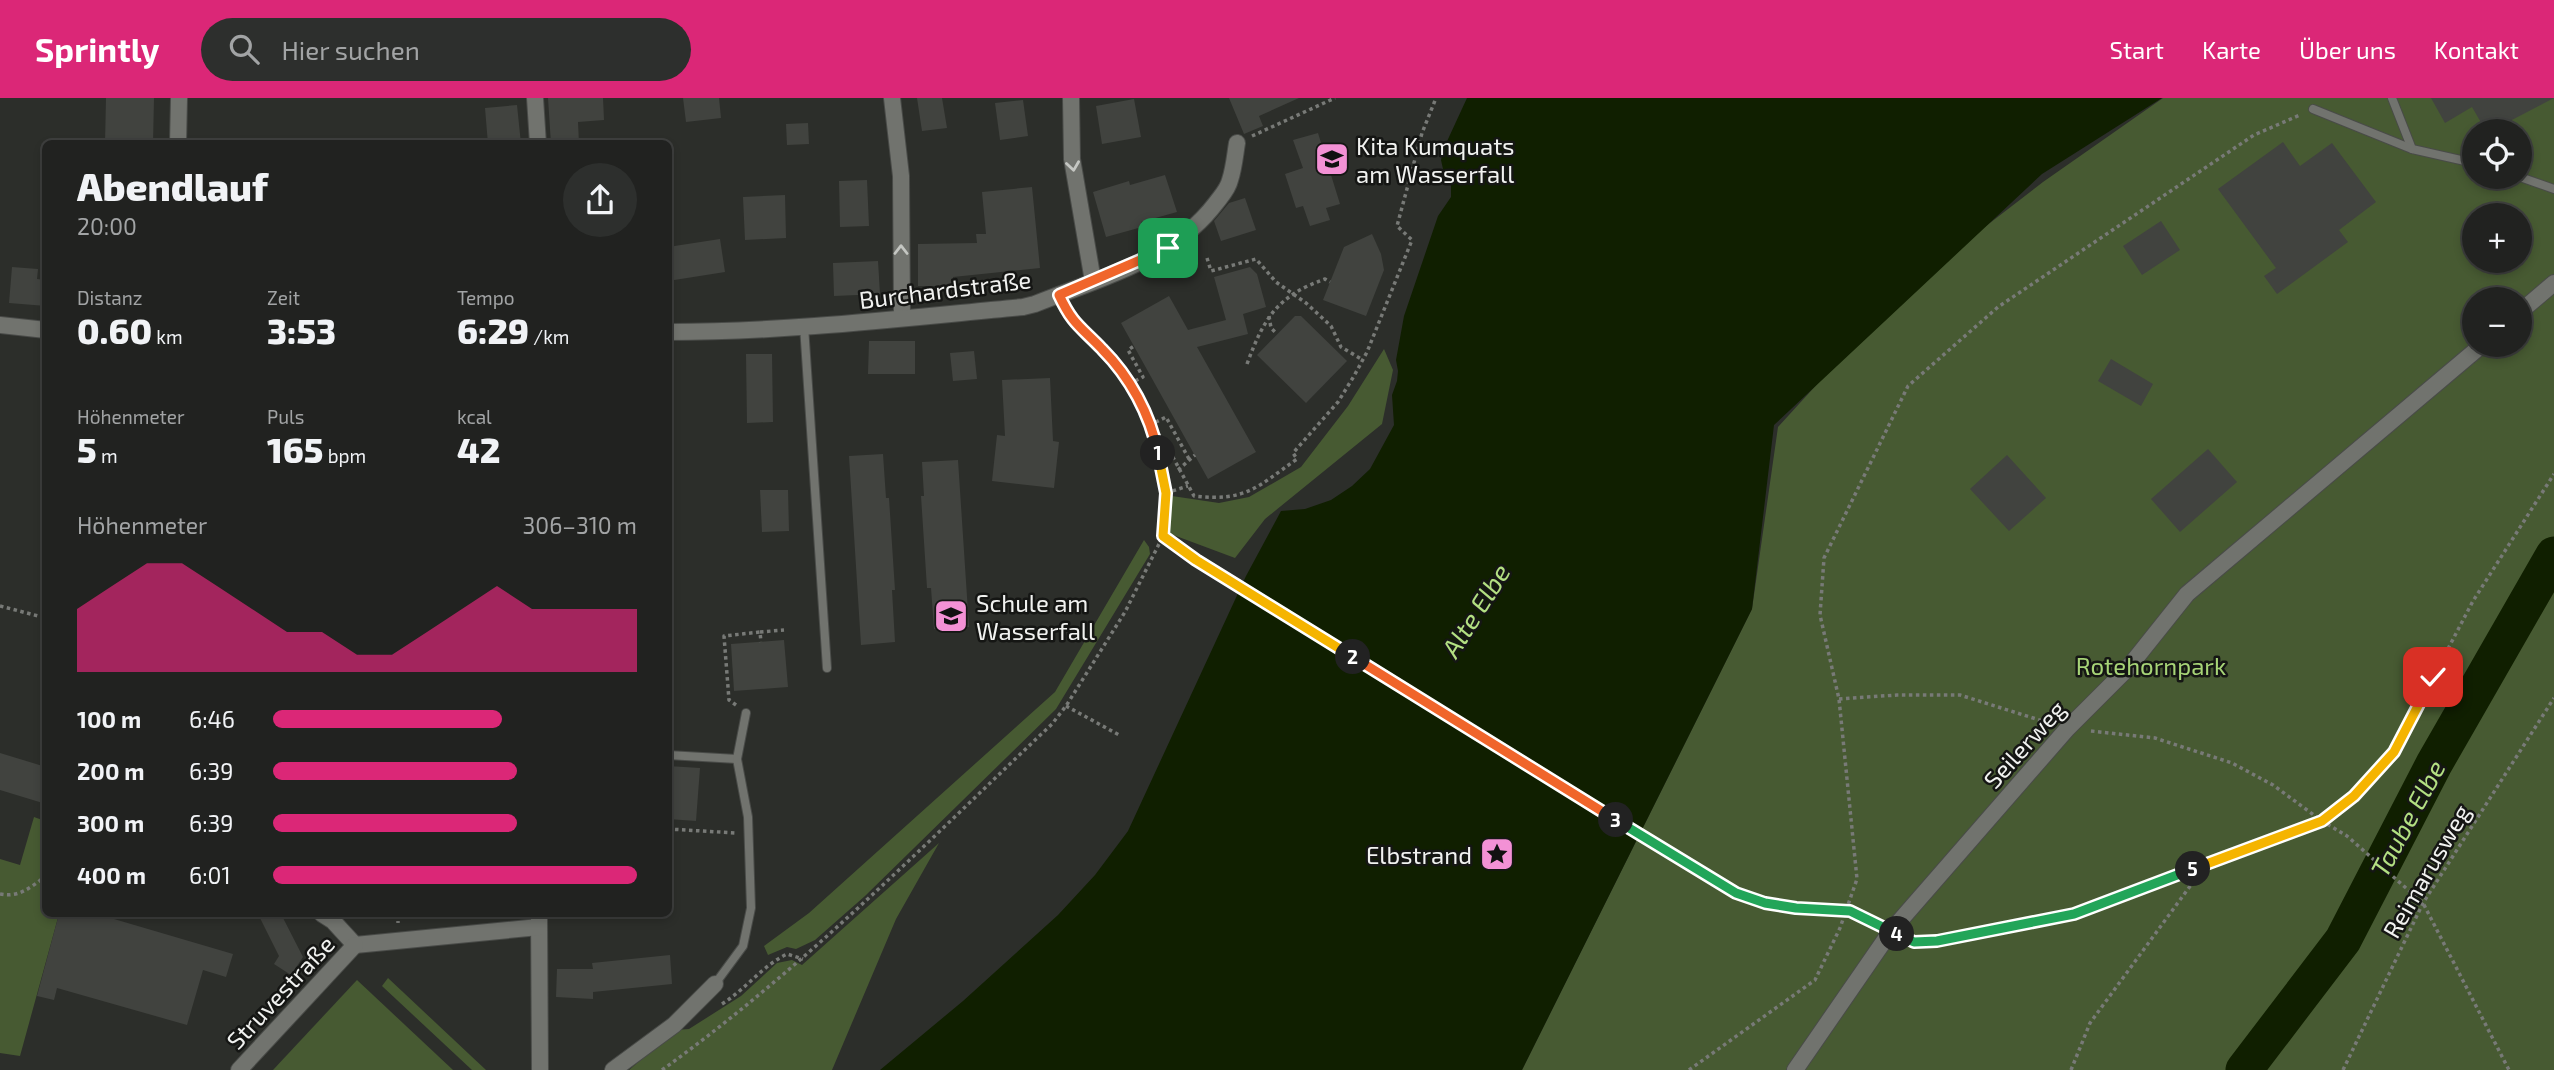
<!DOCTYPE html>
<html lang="de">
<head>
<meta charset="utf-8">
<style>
	body { margin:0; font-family:"Exo 2",sans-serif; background:#2d2f2d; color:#f1f3f6; height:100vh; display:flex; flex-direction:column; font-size:26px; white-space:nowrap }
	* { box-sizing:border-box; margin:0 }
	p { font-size:23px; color:#a2a4a5 }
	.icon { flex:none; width:38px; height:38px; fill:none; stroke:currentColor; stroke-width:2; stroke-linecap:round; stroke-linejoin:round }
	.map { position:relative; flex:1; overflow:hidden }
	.details { position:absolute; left:42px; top:42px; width:630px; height:777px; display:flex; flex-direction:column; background:#212220; border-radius:10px; box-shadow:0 4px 10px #0003,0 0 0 2px #3e3f3e }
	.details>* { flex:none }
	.controls { position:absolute; left:2462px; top:21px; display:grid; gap:14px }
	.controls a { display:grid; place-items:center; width:70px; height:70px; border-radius:50%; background:#212220; box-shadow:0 4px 10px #0003,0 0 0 2px #3e3f3e; font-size:35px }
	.pin { position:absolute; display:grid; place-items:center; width:60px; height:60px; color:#fff; margin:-30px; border-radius:14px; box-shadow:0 4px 10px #0006 }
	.km { position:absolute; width:35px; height:35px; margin:-18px; border-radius:50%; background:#222; color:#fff; font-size:19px; line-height:35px; text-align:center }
	.round { display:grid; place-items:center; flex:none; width:74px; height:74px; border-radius:37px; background:#2d2f2d }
	.summary { display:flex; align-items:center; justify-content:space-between; height:119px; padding:0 35px }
	h1 { font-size:38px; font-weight:800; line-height:52px }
	.figures { display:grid; grid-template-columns:repeat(3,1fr); gap:10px; height:119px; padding:7px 35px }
	.figures div { display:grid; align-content:center }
	.figures b { font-size:35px; font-weight:800 }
	.figures small { font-size:19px; font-weight:400 }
	.figures p { font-size:19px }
	.chart { height:196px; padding:14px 35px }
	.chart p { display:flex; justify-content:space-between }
	.chart svg { width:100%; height:126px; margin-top:7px; fill:#db2777; opacity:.7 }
	ul { padding:0 35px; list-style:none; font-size:23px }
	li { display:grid; grid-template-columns:112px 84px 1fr; align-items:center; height:52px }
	li i { height:18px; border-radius:9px; background:#db2777 }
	header { display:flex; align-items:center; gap:42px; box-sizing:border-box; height:98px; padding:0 35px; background:#db2777; color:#fff }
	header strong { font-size:33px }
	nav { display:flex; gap:38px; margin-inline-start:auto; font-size:24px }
	.search { width:490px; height:63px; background:#2d2f2d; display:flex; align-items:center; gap:18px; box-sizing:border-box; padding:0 24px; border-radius:38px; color:#a2a4a5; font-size:26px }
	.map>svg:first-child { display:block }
	.green { fill:#475a32; fill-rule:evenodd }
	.water { fill:#101f00 }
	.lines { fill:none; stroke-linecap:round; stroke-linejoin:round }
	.river { stroke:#101f00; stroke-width:37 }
	.building { fill:#41433f }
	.service-casing { stroke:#494b48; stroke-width:10 }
	.minor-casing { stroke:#494b48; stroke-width:18 }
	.path { stroke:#787a77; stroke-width:3.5; stroke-dasharray:3.5 3.5; stroke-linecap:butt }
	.service { stroke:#71736e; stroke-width:8 }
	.minor { stroke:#71736e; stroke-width:16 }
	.oneway { stroke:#c4c6c2 }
	.split-1-casing { stroke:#fff; stroke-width:14 }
	.split-2-casing { stroke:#fff; stroke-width:14 }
	.split-3-casing { stroke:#fff; stroke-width:14 }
	.split-4-casing { stroke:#fff; stroke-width:14 }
	.split-5-casing { stroke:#fff; stroke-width:14 }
	.split-6-casing { stroke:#fff; stroke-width:14 }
	.split-1 { stroke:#f0652b; stroke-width:9 }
	.split-2 { stroke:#f5b400; stroke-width:9 }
	.split-3 { stroke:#f0652b; stroke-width:9 }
	.split-4 { stroke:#22a559; stroke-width:9 }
	.split-5 { stroke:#22a559; stroke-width:9 }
	.split-6 { stroke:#f5b400; stroke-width:9 }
	.labels { text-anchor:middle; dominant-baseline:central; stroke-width:5; stroke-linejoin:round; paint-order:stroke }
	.poi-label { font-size:24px; fill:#f1f2f0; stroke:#151614; text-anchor:start }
	.street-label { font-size:24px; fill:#f1f2f0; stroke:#151614 }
	.park-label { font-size:24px; fill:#a7d477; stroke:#151614 }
	.water-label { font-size:26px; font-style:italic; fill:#b3e082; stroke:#151614 }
</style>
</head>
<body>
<header>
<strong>Sprintly</strong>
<div class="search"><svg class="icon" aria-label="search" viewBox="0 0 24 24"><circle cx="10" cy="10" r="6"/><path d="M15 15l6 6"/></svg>Hier suchen</div>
<nav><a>Start</a><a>Karte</a><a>Über uns</a><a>Kontakt</a></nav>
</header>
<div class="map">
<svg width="2554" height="972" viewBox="0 0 2554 972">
	<rect width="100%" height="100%" fill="#2c2e2a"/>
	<g class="green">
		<path d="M2163 0H2554V972H1522L1752 511 1778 329 1903 192 2043 84ZM2474 33H2520V79H2474ZM2474 117H2520V163H2474ZM2474 201H2520V247H2474Z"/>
		<path d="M1384 251 1393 272 1382 326 1265 421 1235 460 1168 435 1172 398 1219 405 1249 399 1301 369 1348 308Z"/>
		<path d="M1144 442 1149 449 1150 456 1056 611 865 798 815 842 796 851 787 849 768 857 764 848 809 815 1055 594Z"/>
		<path d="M34 719 45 723 46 816H59L20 958 0 955V761L20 767Z"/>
		<path d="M939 745 896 821 832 972H629L676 932 689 931 741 898 777 865 792 862 802 867Z"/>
		<path d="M388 880 486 972H472L382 888Z"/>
		<path d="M357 882 453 972H273Z"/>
	</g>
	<path class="water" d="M1467 0H2162L2042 76 1774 327 1752 511 1522 972H880L963 903 1058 817 1095 777 1128 733 1246 478 1281 413 1305 411 1331 402 1352 388 1370 371 1394 327 1392 297 1397 283 1398 273 1396 262 1404 218 1438 118 1451 99V86L1443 71 1441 62 1443 52Z"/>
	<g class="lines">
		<path class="river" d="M2244 972 2343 842 2434 666 2554 457"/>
	</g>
	<g class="building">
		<path d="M106 0H154L153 46H105Z"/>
		<path d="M548 0H603L604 22 578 24 579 46H551Z"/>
		<path d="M683 0H719L721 20 686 24Z"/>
		<path d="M917 0H942L947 30 922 33Z"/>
		<path d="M1229 0H1299L1259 18 1263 28 1244 36Z"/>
		<path d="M2431 0H2554L2508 24 2513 33H2486L2472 9 2445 25Z"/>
		<path d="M1134 1 1141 39 1102 46 1096 8Z"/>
		<path d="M1023 2 1028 38 1000 42 995 5Z"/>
		<path d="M517 7 521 46H488L485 10Z"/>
		<path d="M808 25 809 46 787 47 786 26Z"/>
		<path d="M1318 35 1340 106 1326 110 1330 122 1310 128 1303 108 1296 110 1285 76 1303 70 1293 42Z"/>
		<path d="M2283 44 2300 68 2332 45 2376 104 2339 132 2348 144 2277 196 2264 178 2276 170 2218 91Z"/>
		<path d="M1165 77 1177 114 1141 124 1142 129 1106 139 1093 94 1129 83 1130 87Z"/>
		<path d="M867 82 869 128 840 129 839 83Z"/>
		<path d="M1032 89 1040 170 953 179V188H918V146L977 145 976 136H986L982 94Z"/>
		<path d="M785 97 786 140 745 142 743 99Z"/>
		<path d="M1245 100 1256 132 1221 143 1214 123 1229 105Z"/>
		<path d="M2161 123 2180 152 2142 177 2123 148Z"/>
		<path d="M1372 136 1381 156 1384 172 1366 218 1323 202 1344 149Z"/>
		<path d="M720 141 725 174 668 183V149Z"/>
		<path d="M878 163 880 196 834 198 833 165Z"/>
		<path d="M12 169 38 171 37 181 46 182V208L9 205Z"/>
		<path d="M1250 169 1257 176 1266 209 1243 216 1248 236 1197 249 1256 354 1208 381 1121 225 1169 198 1188 232 1226 222 1214 179Z"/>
		<path d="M1295 218H1301L1347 263 1306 305 1257 257Z"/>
		<path d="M869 243H915V276H868Z"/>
		<path d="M974 253 977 281 953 283 950 255Z"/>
		<path d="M746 256H772L773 324 747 325Z"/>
		<path d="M2111 261 2153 286 2141 308 2098 283Z"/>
		<path d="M1050 280 1053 343 1059 344 1054 390 992 383 997 337 1005 338 1002 282Z"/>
		<path d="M2208 351 2237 384 2180 434 2151 401Z"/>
		<path d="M883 356 886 400H889L895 492H892L895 544 861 547 849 358Z"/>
		<path d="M2007 357 2046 400 2009 433 1970 391Z"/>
		<path d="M958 362 969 529 934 531 931 490H927L921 398H924L922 364Z"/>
		<path d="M760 392H788L789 433 762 434Z"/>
		<path d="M784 542 788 589 734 593 731 546Z"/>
		<path d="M0 655 46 669V706L0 692Z"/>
		<path d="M668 668 700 670 696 723 668 721Z"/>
		<path d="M59 816H97L233 856 226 879 203 872 187 927 57 890 54 902 37 898Z"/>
		<path d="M258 816H281L303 859 291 877 274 866 279 858Z"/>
		<path d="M670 857 672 886 593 894V901L556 899 557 871H593L592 865Z"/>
	</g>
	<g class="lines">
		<g class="service-casing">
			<g id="service">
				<path d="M2392 0 2412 51 2474 65"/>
				<path d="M2313 11 2412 51"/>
				<path d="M2520 79 2554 91"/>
				<path d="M804 228 827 570"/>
				<path d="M668 657 737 661"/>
				<path d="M715 886 743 848 751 810 748 719 737 661 746 615"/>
			</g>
		</g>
		<g class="minor-casing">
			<g id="minor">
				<path d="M535 0 538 46"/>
				<path d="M892 0 901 78 902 220"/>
				<path d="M1071 0 1072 61 1093 183"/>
				<path d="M178 46 179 0"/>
				<path d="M2520 214 2554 185"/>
				<path d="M0 227 46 232"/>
				<path d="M668 234C787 234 905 220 1023 209L1035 206C1100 180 1173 162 1216 105 1222 97 1228 91 1230 82 1234 70 1235 57 1237 45"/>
				<path d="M322 816 333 823 355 847"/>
				<path d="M539 816 540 972"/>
				<path d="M355 847 539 829"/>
				<path d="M239 972 355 847"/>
				<path d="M613 972 674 927 715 886"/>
				<path d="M1795 972 1891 833 2067 631 2128 570 2187 496 2482 247"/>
			</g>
		</g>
		<g class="path">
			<path d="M1252 38 1335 0"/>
			<path d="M1207 160 1211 173 1256 161 1276 184 1306 205 1331 228 1341 249 1363 262"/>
			<path d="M1269 218 1271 230 1277 236"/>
			<path d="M1247 266C1264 220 1277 198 1325 181L1330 184"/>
			<path d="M1129 286 1143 279 1128 252 1134 248"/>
			<path d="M1189 361 1166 319 1150 327 1163 341 1194 398C1246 404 1257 389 1297 361L1293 355 1338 304 1354 278 1367 254 1412 142 1397 128 1422 35 1436 0"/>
			<path d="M1178 372 1195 357"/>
			<path d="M1166 395 1188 388"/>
			<path d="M1163 438 1196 462 1736 795 1765 805 1796 810 1847 812 1876 826"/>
			<path d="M0 508 46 520"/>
			<path d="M760 534 784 532"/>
			<path d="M1839 601 1897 597H1960L2049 625"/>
			<path d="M736 607 729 602 724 538 760 534 761 544"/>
			<path d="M1066 608 1121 638"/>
			<path d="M2091 633 2155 640 2232 665 2273 687 2322 723 2347 738 2423 805 2509 972"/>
			<path d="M668 731 736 735"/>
			<path d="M0 796C19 800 31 789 46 778"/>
			<path d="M398 816V825"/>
			<path d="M1908 841 1914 844 1936 843 2074 816 2207 765"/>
			<path d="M722 906C746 891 762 868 787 856L803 861"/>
			<path d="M662 972C804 870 926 745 1052 626L1066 608 1125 514 1163 438 1166 395 1150 327 1142 308 1119 270 1102 250 1077 228 1065 211"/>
			<path d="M1689 972 1815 882 1840 830 1857 781 1839 601 1820 517 1824 460 1908 288 1998 209 2254 37 2300 17"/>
			<path d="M2071 972 2090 925 2207 765 2322 723 2354 698 2394 654 2473 503 2554 376"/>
			<path d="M2343 972 2423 805 2554 600"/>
		</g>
		<use href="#service" class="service"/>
		<use href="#minor" class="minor"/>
	</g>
	<defs><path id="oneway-chevron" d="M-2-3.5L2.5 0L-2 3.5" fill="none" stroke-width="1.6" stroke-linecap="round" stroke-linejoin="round" transform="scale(1.75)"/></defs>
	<g class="oneway">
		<use href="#oneway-chevron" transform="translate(1073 68) rotate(82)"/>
		<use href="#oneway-chevron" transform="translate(901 152) rotate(-90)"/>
	</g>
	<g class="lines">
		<g class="split-1-casing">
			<path id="split-1" d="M1158 355C1150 316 1130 279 1102 251 1080 228 1073 227 1059 197L1168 150"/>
		</g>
		<g class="split-2-casing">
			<path id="split-2" d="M1158 355 1166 395 1163 438 1196 462 1353 559"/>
		</g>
		<g class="split-3-casing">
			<path id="split-3" d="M1353 559 1616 722"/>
		</g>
		<g class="split-4-casing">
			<path id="split-4" d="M1616 722 1736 795 1765 805 1796 810 1850 813 1897 836"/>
		</g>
		<g class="split-5-casing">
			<path id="split-5" d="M1897 836 1914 844 1937 843 2074 816 2193 771"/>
		</g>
		<g class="split-6-casing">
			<path id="split-6" d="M2193 771 2322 723 2354 698 2394 654 2433 579"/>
		</g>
		<use href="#split-1" class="split-1"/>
		<use href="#split-2" class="split-2"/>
		<use href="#split-3" class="split-3"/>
		<use href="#split-4" class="split-4"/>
		<use href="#split-5" class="split-5"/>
		<use href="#split-6" class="split-6"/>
	</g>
	<defs>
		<g id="school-square" transform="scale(1.75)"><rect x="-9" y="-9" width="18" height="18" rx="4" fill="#f391d5" stroke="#151614"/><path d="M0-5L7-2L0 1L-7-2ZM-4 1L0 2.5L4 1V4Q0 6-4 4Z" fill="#111"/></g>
		<g id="sight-square" transform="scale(1.75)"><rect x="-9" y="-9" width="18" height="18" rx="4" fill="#f391d5" stroke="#151614"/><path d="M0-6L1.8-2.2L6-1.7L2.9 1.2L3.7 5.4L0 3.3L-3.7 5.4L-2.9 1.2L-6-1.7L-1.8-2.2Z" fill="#111"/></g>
	</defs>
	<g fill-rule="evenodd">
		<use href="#school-square" x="1332" y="61"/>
		<use href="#school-square" x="951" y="518"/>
		<use href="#sight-square" x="1497" y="756"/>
	</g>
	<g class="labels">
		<g class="poi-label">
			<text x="1356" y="47">Kita Kumquats<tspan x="1356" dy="28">am Wasserfall</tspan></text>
			<text x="976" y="504">Schule am<tspan x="976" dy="28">Wasserfall</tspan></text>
			<text x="1472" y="756" text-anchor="end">Elbstrand</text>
		</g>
		<g class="street-label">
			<text transform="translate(945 191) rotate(-7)">Burchardstraße</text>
			<text transform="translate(2024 646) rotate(-48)">Seilerweg</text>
			<text transform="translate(2426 773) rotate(-60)">Reimarusweg</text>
			<text transform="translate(280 894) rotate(-47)">Struvestraße</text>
		</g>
		<g class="park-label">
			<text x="2151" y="567">Rotehornpark</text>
		</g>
		<g class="water-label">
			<text transform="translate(1475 512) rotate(-58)">Alte Elbe</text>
			<text transform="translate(2407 720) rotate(-62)">Taube Elbe</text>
		</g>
	</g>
</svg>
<div class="controls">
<a><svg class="icon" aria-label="locate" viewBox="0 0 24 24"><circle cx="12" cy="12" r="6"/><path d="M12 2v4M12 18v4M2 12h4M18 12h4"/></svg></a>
<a>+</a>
<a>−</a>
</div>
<div class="pin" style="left:1168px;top:150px;background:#1e9e55"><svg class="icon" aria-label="arrive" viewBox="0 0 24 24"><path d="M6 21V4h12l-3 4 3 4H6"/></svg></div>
<div class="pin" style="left:2433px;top:579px;background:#d93025"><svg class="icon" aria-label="check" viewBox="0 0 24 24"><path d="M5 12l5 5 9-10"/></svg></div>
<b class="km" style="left:1158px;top:355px">1</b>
<b class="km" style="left:1353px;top:559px">2</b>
<b class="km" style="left:1616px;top:722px">3</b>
<b class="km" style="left:1897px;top:836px">4</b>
<b class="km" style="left:2193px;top:771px">5</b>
<section class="details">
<div class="summary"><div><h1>Abendlauf</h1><p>20:00</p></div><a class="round"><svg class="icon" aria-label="share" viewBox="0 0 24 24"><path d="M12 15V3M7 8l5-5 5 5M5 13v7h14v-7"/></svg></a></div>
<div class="figures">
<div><p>Distanz</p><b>0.60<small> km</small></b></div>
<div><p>Zeit</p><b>3:53</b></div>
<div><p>Tempo</p><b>6:29<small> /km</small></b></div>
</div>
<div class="figures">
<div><p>Höhenmeter</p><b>5<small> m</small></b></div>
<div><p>Puls</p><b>165<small> bpm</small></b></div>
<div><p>kcal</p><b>42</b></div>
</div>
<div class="chart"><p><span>Höhenmeter</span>306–310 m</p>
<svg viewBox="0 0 160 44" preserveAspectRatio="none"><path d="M0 44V22L10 14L20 6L30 6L40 14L50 22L60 30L70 30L80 38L90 38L100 30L110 22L120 14L130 22L140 22L150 22L160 22V44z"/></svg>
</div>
<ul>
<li><b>100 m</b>6:46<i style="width:63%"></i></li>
<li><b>200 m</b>6:39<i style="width:67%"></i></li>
<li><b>300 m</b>6:39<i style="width:67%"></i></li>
<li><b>400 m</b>6:01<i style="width:100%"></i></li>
</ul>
</section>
</div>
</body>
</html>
